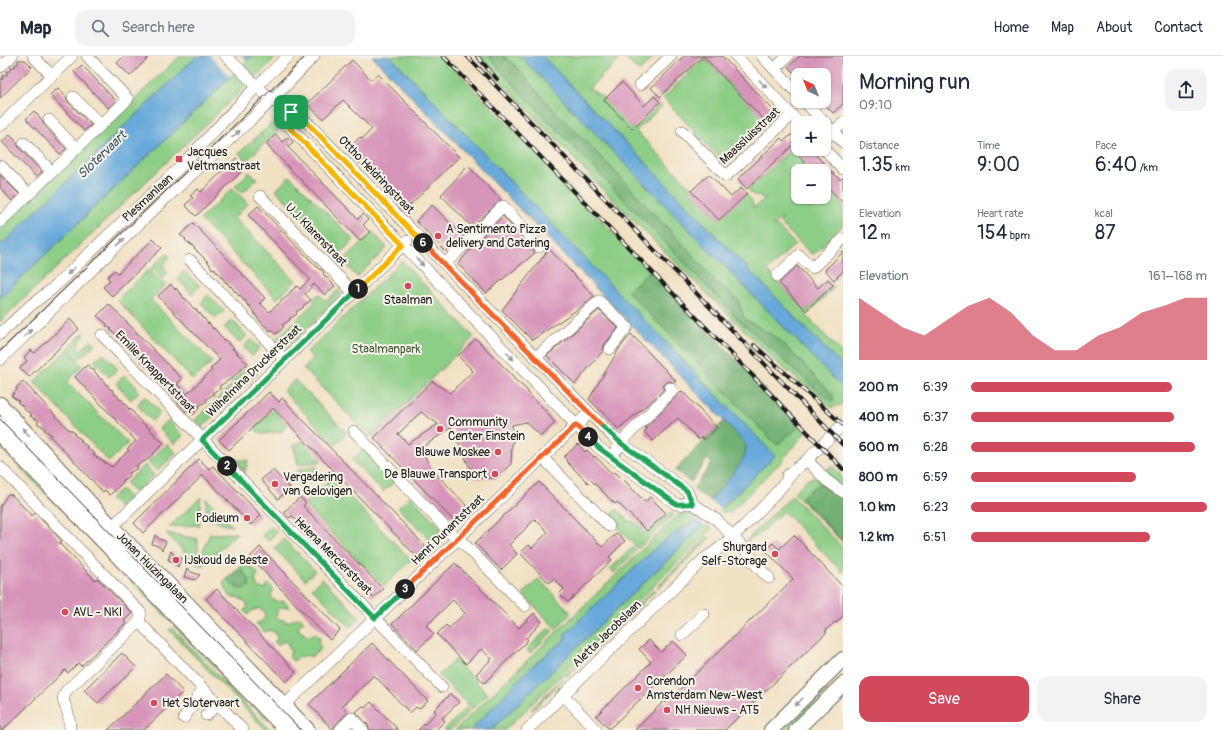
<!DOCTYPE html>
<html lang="en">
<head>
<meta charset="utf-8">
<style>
	body { margin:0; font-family:Pangolin,sans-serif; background:#f2f2f3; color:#1f2937; height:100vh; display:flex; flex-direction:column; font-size:15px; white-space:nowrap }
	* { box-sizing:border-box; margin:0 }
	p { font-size:13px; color:#747a83 }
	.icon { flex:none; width:22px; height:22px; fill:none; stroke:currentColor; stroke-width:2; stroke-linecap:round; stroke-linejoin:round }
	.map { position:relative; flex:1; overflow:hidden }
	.sheet { display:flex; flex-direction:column; background:#fff; width:380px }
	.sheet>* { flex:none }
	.needle { width:26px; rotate:317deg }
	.fabs { position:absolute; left:791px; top:12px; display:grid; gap:8px }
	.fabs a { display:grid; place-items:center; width:40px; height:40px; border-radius:8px; background:#fff; box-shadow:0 1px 3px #0004; font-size:20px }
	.pin { position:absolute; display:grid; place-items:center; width:34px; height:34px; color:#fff; margin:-17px; border-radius:8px; box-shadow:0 2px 6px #0006 }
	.km { position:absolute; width:20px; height:20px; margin:-10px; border-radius:50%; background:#222; color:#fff; font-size:11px; line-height:20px; text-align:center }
	.round { display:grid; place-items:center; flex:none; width:42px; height:42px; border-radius:12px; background:#f2f2f3 }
	.headline { display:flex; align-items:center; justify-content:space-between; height:68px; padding:0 16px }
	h1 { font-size:22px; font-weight:600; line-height:30px }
	.metrics { display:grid; grid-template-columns:repeat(3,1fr); gap:6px; height:68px; padding:4px 16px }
	.metrics div { display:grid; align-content:center }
	.metrics b { font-size:20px; font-weight:600 }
	.metrics small { font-size:11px; font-weight:400 }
	.metrics p { font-size:11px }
	.chart { height:112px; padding:8px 16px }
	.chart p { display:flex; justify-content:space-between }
	.chart svg { width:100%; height:72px; margin-top:4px; fill:#d1495b; opacity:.7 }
	.action { display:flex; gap:8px; margin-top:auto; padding:8px 16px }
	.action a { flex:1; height:46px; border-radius:12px; background:#d1495b; color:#fff; font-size:16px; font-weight:600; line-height:46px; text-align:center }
	.action a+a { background:#f2f2f3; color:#1f2937 }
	ul { padding:0 16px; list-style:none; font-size:13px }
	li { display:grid; grid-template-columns:64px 48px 1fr; align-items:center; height:30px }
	li i { height:10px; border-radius:5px; background:#d1495b }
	header { display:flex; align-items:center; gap:24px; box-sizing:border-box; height:56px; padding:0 20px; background:#fff; border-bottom:1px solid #e0e1e3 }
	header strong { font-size:19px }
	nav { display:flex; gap:22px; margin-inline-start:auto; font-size:14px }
	.search { width:280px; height:36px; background:#f2f2f3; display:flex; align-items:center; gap:10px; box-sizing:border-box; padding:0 14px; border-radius:12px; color:#747a83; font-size:15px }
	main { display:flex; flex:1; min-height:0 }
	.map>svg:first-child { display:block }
	.green { fill:#8dce86; stroke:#547551 }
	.forest { fill:#72b173; stroke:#476648 }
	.water { fill:#66a9da; stroke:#41627b }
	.pier { fill:#f1e1c3 }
	.building { fill:#d794b9; fill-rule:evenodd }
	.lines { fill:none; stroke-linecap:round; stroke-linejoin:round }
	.minor-casing { stroke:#676156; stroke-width:12 }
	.major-casing { stroke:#676156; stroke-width:16 }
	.minor { stroke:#fff; stroke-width:11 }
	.major { stroke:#fff; stroke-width:14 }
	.tram { stroke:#1c1c1c; stroke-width:1 }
	.rail-casing { stroke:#1c1c1c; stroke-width:4 }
	.rail { stroke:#f7f3e8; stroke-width:2.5; stroke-dasharray:8; stroke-linecap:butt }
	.oneway { fill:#999 }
	.split-1-casing { stroke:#fff; stroke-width:8 }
	.split-2-casing { stroke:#fff; stroke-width:8 }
	.split-3-casing { stroke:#fff; stroke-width:8 }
	.split-4-casing { stroke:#fff; stroke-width:8 }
	.split-5-casing { stroke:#fff; stroke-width:8 }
	.split-6-casing { stroke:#fff; stroke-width:8 }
	.split-7-casing { stroke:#fff; stroke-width:8 }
	.split-1 { stroke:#f5b400; stroke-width:5 }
	.split-2 { stroke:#22a559; stroke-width:5 }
	.split-3 { stroke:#22a559; stroke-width:5 }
	.split-4 { stroke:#f0652b; stroke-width:5 }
	.split-5 { stroke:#22a559; stroke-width:5 }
	.split-6 { stroke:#f0652b; stroke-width:5 }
	.split-7 { stroke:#f5b400; stroke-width:5 }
	.poi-dot { fill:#d1495b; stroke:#f7f3e8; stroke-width:1.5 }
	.labels { text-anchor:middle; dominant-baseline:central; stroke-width:4; stroke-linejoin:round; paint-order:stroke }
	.street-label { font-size:12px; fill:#1c1c1c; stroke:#f7f3e8 }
	.poi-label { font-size:12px; fill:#1c1c1c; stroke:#f7f3e8; text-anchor:start }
	.park-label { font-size:12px; fill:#445a41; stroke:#f7f3e8 }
	.water-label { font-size:13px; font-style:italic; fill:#3a5468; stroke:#f7f3e8 }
</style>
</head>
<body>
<header>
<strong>Map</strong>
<div class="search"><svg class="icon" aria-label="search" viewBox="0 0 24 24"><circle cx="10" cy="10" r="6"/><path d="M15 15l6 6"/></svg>Search here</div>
<nav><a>Home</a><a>Map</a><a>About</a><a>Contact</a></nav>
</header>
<main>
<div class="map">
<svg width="843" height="674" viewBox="0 0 843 674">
	<rect width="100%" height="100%" fill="#f7f3e8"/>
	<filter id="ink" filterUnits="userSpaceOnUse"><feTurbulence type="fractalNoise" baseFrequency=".025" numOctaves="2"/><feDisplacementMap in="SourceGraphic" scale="8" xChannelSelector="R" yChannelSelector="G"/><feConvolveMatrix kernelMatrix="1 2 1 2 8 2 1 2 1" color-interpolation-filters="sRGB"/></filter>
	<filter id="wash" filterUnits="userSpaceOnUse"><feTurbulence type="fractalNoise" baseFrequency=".012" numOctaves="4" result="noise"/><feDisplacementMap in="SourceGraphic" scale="16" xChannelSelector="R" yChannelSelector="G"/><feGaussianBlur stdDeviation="0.9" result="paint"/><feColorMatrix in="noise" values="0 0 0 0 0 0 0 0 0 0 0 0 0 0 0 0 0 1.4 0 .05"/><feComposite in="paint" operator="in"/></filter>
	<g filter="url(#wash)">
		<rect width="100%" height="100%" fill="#f1e1c3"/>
		<g class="green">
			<path d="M180 0H197L0 190V171Z"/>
			<path d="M252 0H277L255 22 242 9Z"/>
			<path d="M390 0H442L650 215 628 235 635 243 776 388 800 370 805 377 779 408 730 457 719 455 775 400Z"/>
			<path d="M477 0H520L843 332V349H839L832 352 774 304 606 137Z"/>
			<path d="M542 0H614L618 5 589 32 605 43 634 73 660 48 662 50 636 75 720 162 746 138 751 143 754 152 765 142 753 139 748 134 791 93 811 115H798V141H824V128L843 149V169L814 198 810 197 780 167 781 162 772 170H777L795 188 767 215 806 255 833 230 835 231 806 259 843 298V311Z"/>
			<path d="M622 0H655L639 15Z"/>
			<path d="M704 2 768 66 727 104H723L719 102 663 42Z"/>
			<path d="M235 17 247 29 0 266V242Z"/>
			<path d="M273 66 280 72 246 105 239 97Z"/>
			<path d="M249 116 257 123 242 137 235 130Z"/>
			<path d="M290 120 354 184 338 199 276 134Z"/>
			<path d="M233 132 248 148 234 162 296 225 277 243 200 163Z"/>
			<path d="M373 176 387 192 357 221 343 205Z"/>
			<path d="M166 197 170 200 164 208V213L168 216 162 223 151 212Z"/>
			<path d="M402 205 474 281 371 382 303 312 313 302 307 296Z"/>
			<path d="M149 213 165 229 151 244 212 306 193 324 117 244Z"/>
			<path d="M184 215 200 230 192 238 177 222Z"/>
			<path d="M338 234 341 238 287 292 277 282 315 246 313 243 319 238 326 245Z"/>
			<path d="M208 239 224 255 216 263 201 247Z"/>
			<path d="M232 264 247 280 239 287 224 271Z"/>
			<path d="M83 277 84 279 78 289V296L91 285 95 288 78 304 68 293Z"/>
			<path d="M251 283 260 292 252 300 243 291Z"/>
			<path d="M67 294 82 310 67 326 128 387 109 406 34 326Z"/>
			<path d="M103 297 118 313 109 321 94 305Z"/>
			<path d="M250 309 258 317 239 335 231 326Z"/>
			<path d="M125 319 140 335 131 344 116 327Z"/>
			<path d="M295 324 347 377 335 389 283 335Z"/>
			<path d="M231 330 238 337 202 371 195 364Z"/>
			<path d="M145 340 160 357 152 365 137 349Z"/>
			<path d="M273 354 287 369 281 376 261 378 254 372Z"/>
			<path d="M168 364 183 380 174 388 159 372Z"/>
			<path d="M0 383 174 562 170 565 0 391Z"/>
			<path d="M302 385 322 406 298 408 293 389Z"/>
			<path d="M167 388 176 397 157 415 148 406Z"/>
			<path d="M364 392 395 425 383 436 352 404Z"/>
			<path d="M234 404H248L245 416Z"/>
			<path d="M145 409 154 419 137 435H133L126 427Z"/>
			<path d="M832 409 843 422V432L825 417 827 413Z"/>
			<path d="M318 411 299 429 298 413Z"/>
			<path d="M331 422 411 504 384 530 304 449Z"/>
			<path d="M818 422 843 440V443L820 428 801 442 843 485V487L794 437 807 423Z"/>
			<path d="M121 433 130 442 119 452 110 443Z"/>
			<path d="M410 440 442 473 430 484 398 452Z"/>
			<path d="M792 440 843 492V517L783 455 756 481 754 480 747 486 745 485Z"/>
			<path d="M201 441 199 469 169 471Z"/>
			<path d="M206 442 232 470 225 469 206 461Z"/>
			<path d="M617 453 630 466 633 464 647 478 670 456 674 458 638 493 616 470 619 467 611 459Z"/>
			<path d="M685 455 696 461 689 468 661 487 566 577C565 584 561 588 555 591L530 612 471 674H455L678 459Z"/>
			<path d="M705 468 712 473 505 674H491Z"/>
			<path d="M271 471 277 476 268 485 262 479Z"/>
			<path d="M166 477 198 483V510Z"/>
			<path d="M237 477 201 512V499L210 478Z"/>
			<path d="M708 480 710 482 658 532 657 531Z"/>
			<path d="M284 483 315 515 305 524 274 492Z"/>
			<path d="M633 491 636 495 614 517 610 513Z"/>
			<path d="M244 507C249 512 252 511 258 517L255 524C256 529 259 533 265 533L268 528 273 533 271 541 273 544 280 546 284 545 290 551 280 552 276 558 277 562 288 566 300 561 304 565 299 569 298 573 307 580 316 578 320 582 318 586 321 593 311 601C306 597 298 602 293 605L289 601 291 596 288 588 284 585 277 589 274 585 278 583 275 577 270 574 264 576 256 567C263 566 267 561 264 555 258 550 252 554 248 559L245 555 248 550 244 545 237 541 232 542 227 536 223 527 227 523 237 532 249 530V524L240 511Z"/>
			<path d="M322 522 360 562 350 571 312 532Z"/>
			<path d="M539 523 571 557 556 573 523 538Z"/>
			<path d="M654 533 655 535 567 620 565 619Z"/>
			<path d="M178 566 270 663 268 665 174 570Z"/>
			<path d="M172 572 270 674H266L169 574Z"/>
			<path d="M549 572 553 575 530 597 527 593Z"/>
			<path d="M455 604 488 638 472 653 439 619Z"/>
			<path d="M563 622 564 623 532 654 531 653Z"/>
			<path d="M821 631 828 634 791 674H776Z"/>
			<path d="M466 652 469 656 451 674H444Z"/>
		</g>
		<g class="forest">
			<path d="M489 0H502L514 8 549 49 610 110 687 193 714 224 738 244 744 262 780 284 833 339 834 346 819 336 741 266 501 15Z"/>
			<path d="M650 215 784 353 800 370 777 389 635 243 628 235Z"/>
			<path d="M724 365C730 372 740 380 745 388 752 401 719 435 711 445L693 433 712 407 707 403 691 426 675 414Z"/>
			<path d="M820 428 843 443V485L801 442 814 431Z"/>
			<path d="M240 511 249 524V530C241 538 234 529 227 523Z"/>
		</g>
		<g class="water">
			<path d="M197 0H252L0 242V190Z"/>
			<path d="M372 0H390L775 400 491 674H471L530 612 555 591 559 589 565 583V578L661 487 689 468 723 430 740 408 745 399 746 391 745 388 726 367Z"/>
			<path d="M520 0H542L843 311V332Z"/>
		</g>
		<g class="pier">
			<path d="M210 0H242L247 5 230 21Z"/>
			<path d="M709 444 722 454 706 470 693 461Z"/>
		</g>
		<g id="blocks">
			<g class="building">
				<path d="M124 0H150L130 20 117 7Z"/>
				<path d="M684 0H722L777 58 767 67 703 0 660 41 651 32Z"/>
				<path d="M800 0H843V48L833 57 824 48V19H796L788 11Z"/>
				<path d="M18 4H25L32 11 0 42V23H3V19H7V15H11V11H15V8H18Z"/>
				<path d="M352 4 371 24 378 18 459 101 405 154 347 94 360 81 362 83 372 73 343 44 323 63 307 48Z"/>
				<path d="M82 9 116 45 108 52 74 16Z"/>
				<path d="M622 26 644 50 654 40 660 46 632 73 604 44Z"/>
				<path d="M58 32 66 41 68 46 91 69 84 75 50 39Z"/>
				<path d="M34 55 42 64 44 69 66 93 60 98 26 63Z"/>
				<path d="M797 74 798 84 747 133 738 123 781 82 784 85Z"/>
				<path d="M276 78 282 86 288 81 293 86 288 91 358 163 363 158 368 164 363 169 370 176 360 185 266 88Z"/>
				<path d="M10 79 17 86 19 92 42 116 36 121 2 86Z"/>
				<path d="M792 93H810L840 124 843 121V147L824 127V115H812Z"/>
				<path d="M236 102 246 111 196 160 185 149 193 142 190 140 198 133 201 136Z"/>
				<path d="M468 110 501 144 472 171 441 139Z"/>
				<path d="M709 118 731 141 741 132 747 138 719 164 691 135Z"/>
				<path d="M0 119 19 138 12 145 0 132Z"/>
				<path d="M432 149 463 180 446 196 416 165Z"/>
				<path d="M258 150 320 214 321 213 324 217 323 218 335 230 325 239 314 228 305 238 311 244 303 250 304 251 296 256 297 258 289 263 290 264 282 269 284 271 276 278 271 273 270 275 259 264 249 249 248 250 245 244 244 245 240 239 239 240 236 235 235 236 231 230 230 231 227 226 226 227 222 221 221 222 218 216 217 217 214 212 212 213 209 207 199 197 194 193 195 192 185 184 186 183 180 179 193 167 265 242 260 247 269 256 290 238 289 237 297 230 300 233 310 223 248 159Z"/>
				<path d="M503 160 535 197 486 237 458 208 476 187Z"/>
				<path d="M153 183 162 192 112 240 103 231 110 224 107 221 115 214 118 217Z"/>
				<path d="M549 193 594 240 584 249 532 284 502 254Z"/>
				<path d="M843 196V215L834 224 825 214Z"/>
				<path d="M797 210 818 232 828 223 833 229 806 255 779 227Z"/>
				<path d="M171 228 175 234 176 232 180 238 181 237 184 243 185 242 194 253 195 252 199 258 200 257 203 263 204 262 208 268 209 267 213 273 214 272 223 283 229 287 228 288 234 292 232 293 238 297 237 298 243 302 242 303 248 307 231 323 219 330 221 332 212 337 214 338 206 343 207 345 199 350 200 351 193 359 188 353 186 356 178 347 166 329 165 330 157 320 156 321 148 311 147 312 144 306 142 307 139 301 138 302 135 297 134 298 126 288 125 289 116 278 110 274 112 273 106 269 107 268 97 260 109 248 182 323 177 328 187 338 212 314 210 313 220 304 158 240Z"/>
				<path d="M599 254 618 272 604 289 603 295 575 328 547 300Z"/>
				<path d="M70 263 79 273 29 321 20 312 27 305 24 301 31 294 35 297Z"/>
				<path d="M631 278 676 325 674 327 670 325 666 326 664 329 663 334 654 343 618 373 589 343 619 293Z"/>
				<path d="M476 283 512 319 514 323 526 333 531 341 535 344 536 346 538 347 544 353 555 367 541 380 526 366 512 369V384L514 386 512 388 511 408 496 422H474L452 371 421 392 430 411 467 450 464 459 457 465 455 462 453 464 374 382 432 325 450 337 473 315 458 300ZM421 356 438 368 408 388 398 378Z"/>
				<path d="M88 308 91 314 93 313 101 324 102 323 106 329 107 328 110 334 112 333 115 339 116 338 120 344 121 343 125 348 126 347 129 354 130 352 139 364 150 373 149 374 155 378 154 379 164 387 147 404 136 410 138 412 129 417 131 419 123 424 124 425 110 439 105 434 103 436 50 380 52 379 44 374 45 372 37 367 39 365 30 360 32 359 24 353 25 352 17 346 19 345 11 340 17 334 16 332 23 325 67 372 75 377 74 379 82 384 80 385 88 391 87 392 95 398 93 399 112 411 129 394 127 393 136 385 75 321Z"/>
				<path d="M682 335 717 372 704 384 702 381 699 384 678 362 653 385 644 376 647 373 645 372Z"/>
				<path d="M269 336 279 346 282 342 426 491 416 500 273 352 229 394 219 384Z"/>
				<path d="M578 388 585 396 587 394 594 401 595 400 612 418 614 416 621 423 622 422 645 446 650 441 666 457 647 475 617 446 615 448 591 424 588 427 566 405 567 404 564 401Z"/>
				<path d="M199 403 209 413 213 410 261 459 251 469 203 419 143 477 134 467Z"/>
				<path d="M273 414 290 432 278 443 261 424Z"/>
				<path d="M539 426 602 491 617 477 625 485 609 501 612 504 568 546 559 538 564 533 554 523 549 527 520 497 529 489 532 492 548 476 535 463 509 489 517 498 501 514 475 487Z"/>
				<path d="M8 438 12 439 32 460 35 457 62 485 59 487 95 524 97 522 132 557 124 565 126 567 81 610 78 607 68 617 65 614 3 674H0V450Z"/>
				<path d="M300 441 306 447 303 450 383 533 373 542 302 469 292 460 289 462 284 456Z"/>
				<path d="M155 479 159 483 166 486 162 494 158 490 152 488Z"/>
				<path d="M794 479 843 531V560L836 567 835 566 825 575 827 576 725 674H635L664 645 666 647 793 523 765 494 773 487 779 493Z"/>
				<path d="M260 491 340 574 330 584 250 501Z"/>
				<path d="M171 495 175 500 181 502 178 511 174 506 168 504Z"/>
				<path d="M455 507 519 572 534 557 542 566 526 582 528 584 484 627 476 618 492 603 481 593 466 608 437 578 446 569 449 572 465 557 453 544 426 570 434 578 417 594 392 568Z"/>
				<path d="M187 512 191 516 200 519 195 524 184 521Z"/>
				<path d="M217 533 296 616 286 626 206 543Z"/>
				<path d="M649 584 661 596 673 585 687 599 609 673 596 660 651 606 639 593Z"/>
				<path d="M372 587 428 645 419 653 416 651 410 657 374 619 342 650 348 656 335 669 333 674 309 648Z"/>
				<path d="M122 597 136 611 98 647 84 634Z"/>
				<path d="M166 618 183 636 144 674H108Z"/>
				<path d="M450 638 459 646 442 662 445 665 436 674H418L436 657 434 654Z"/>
				<path d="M371 646 391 666 398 674H370L368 669 356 656 363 650 365 652Z"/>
			</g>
		</g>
	</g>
	<g filter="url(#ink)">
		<use href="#blocks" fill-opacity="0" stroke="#676156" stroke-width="1"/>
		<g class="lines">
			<g class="minor-casing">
				<g id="minor">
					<path d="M33 0 52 20"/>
					<path d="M226 0 264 37 273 43 284 53 297 56 613 381 687 435 693 448"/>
					<path d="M736 0 799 67"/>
					<path d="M762 0 798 38"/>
					<path d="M0 11 12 0"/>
					<path d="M774 13 788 0"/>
					<path d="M640 29 671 0"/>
					<path d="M73 41 101 69"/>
					<path d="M804 45 843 86"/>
					<path d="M284 53 286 67 576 369 599 392 676 448 680 449 686 447 693 448 698 451 717 464 751 500 753 506 769 522"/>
					<path d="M49 64 76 93"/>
					<path d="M0 70 72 0"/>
					<path d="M682 75 726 120 792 59"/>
					<path d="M824 84 843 67"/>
					<path d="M24 87 52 116"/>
					<path d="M824 93 843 113"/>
					<path d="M1 110 28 138"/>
					<path d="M260 140 354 237"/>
					<path d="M0 166 128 43 87 0"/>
					<path d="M190 204 285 304"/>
					<path d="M445 208 503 150 539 191"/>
					<path d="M777 220 799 199 812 212 843 183"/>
					<path d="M0 278 31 249 52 233 182 109 257 30 288 0"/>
					<path d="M102 279 442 631"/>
					<path d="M536 301 599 245 627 271 610 293"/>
					<path d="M0 304 149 158 273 43 314 0"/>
					<path d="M0 366 298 674"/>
					<path d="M354 375 456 483 463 487 525 550"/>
					<path d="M542 401 609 470"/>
					<path d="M611 401 628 379 672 335 670 332"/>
					<path d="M807 404 826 424 843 436"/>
					<path d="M0 411 141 557 139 566 66 635C61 645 64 645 67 654 69 660 70 668 70 674"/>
					<path d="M787 420 807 404 843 368"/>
					<path d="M112 471 407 185"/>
					<path d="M139 566 243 674"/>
					<path d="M682 579 704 558"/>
					<path d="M563 639 596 674"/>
					<path d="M291 643 589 357"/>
					<path d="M206 659 218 648"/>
					<path d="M184 662 203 633"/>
					<path d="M340 674 352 662 363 674"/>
					<path d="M527 674 705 502C720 494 731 482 743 471 761 453 779 436 793 416"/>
				</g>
			</g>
			<g class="major-casing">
				<g id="major">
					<path d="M0 348 112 471 183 543 308 674"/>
					<path d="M0 379 286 674"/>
					<path d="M771 674 843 603"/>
					<path d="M796 674 843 628"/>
				</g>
			</g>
			<use href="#minor" class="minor"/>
			<use href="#major" class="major"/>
			<g class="tram">
				<path d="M0 295 306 0"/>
				<path d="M0 363 301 674"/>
			</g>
			<g class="rail-casing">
				<g id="rail">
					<path d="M443 0 843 413"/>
					<path d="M467 0 843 389"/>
					<path d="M477 0 497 23"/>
					<path d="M754 289 843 369"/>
				</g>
			</g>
			<use href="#rail" class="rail"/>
		</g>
		<defs><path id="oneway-solid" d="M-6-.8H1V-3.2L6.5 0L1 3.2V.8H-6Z"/></defs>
		<g class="oneway">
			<use href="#oneway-solid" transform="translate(763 28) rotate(47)"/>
			<use href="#oneway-solid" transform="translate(236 78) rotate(-43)"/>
			<use href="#oneway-solid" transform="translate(121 186) rotate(-44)"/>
			<use href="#oneway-solid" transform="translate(420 206) rotate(46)"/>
			<use href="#oneway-solid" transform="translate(71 215) rotate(136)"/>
			<use href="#oneway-solid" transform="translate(28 277) rotate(-44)"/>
			<use href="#oneway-solid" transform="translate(510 300) rotate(46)"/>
			<use href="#oneway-solid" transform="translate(26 376) rotate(-133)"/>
			<use href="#oneway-solid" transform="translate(799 646) rotate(135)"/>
		</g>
	</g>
	<g class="lines" filter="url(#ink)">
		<g class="split-1-casing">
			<path id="split-1" d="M291 56 284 53 286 68 403 189 358 233"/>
		</g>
		<g class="split-2-casing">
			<path id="split-2" d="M227 410 202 384 358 233"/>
		</g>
		<g class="split-3-casing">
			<path id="split-3" d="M227 410 375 562 405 533"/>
		</g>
		<g class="split-4-casing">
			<path id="split-4" d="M405 533 576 369 588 381"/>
		</g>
		<g class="split-5-casing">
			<path id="split-5" d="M588 381 599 392 676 448C682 449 687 447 693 448L687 435 622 388 600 368"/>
		</g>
		<g class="split-6-casing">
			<path id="split-6" d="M423 187 600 368"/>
		</g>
		<g class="split-7-casing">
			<path id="split-7" d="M291 56H297L423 187"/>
		</g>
		<use href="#split-1" class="split-1"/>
		<use href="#split-2" class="split-2"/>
		<use href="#split-3" class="split-3"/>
		<use href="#split-4" class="split-4"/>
		<use href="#split-5" class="split-5"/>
		<use href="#split-6" class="split-6"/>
		<use href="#split-7" class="split-7"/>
	</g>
	<g class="poi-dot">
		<rect x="175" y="99" width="8" height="8" rx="2"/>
		<circle cx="438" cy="180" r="4"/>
		<circle cx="408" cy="230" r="4"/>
		<circle cx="440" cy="373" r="4"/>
		<circle cx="498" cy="396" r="4"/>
		<circle cx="495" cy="418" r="4"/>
		<circle cx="275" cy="428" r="4"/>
		<circle cx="247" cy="462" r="4"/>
		<circle cx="775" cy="498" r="4"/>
		<circle cx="176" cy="504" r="4"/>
		<circle cx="65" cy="556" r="4"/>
		<circle cx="638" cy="632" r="4"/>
		<circle cx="154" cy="647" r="4"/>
		<circle cx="667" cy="654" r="4"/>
	</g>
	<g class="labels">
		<g class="street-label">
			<text transform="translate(750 80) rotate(-43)">Maassluisstraat</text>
			<text transform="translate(376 119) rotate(46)">Ottho Heldringstraat</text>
			<text transform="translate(148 142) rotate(-43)">Plesmanlaan</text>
			<text transform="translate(316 179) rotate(46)">U.J. Klarenstraat</text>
			<text transform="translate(254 315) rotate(-44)">Wilhelmina Druckerstraat</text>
			<text transform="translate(155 316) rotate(46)">Emilie Knappertstraat</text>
			<text transform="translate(448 474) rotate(-44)">Henri Dunantstraat</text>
			<text transform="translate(333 500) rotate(45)">Helena Mercierstraat</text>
			<text transform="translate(152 512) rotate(45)">Johan Huizingalaan</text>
			<text transform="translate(607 578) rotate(-44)">Aletta Jacobslaan</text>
		</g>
		<g class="poi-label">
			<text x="187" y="96">Jacques<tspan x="187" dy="14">Veltmanstraat</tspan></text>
			<text x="446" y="173">A Sentimento Pizza<tspan x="446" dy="14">delivery and Catering</tspan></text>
			<text x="408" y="244" text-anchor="middle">Staalman</text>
			<text x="448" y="366">Community<tspan x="448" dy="14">Center Einstein</tspan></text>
			<text x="490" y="396" text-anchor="end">Blauwe Moskee</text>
			<text x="487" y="418" text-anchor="end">De Blauwe Transport</text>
			<text x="283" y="421">Vergadering<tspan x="283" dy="14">van Gelovigen</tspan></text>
			<text x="239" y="462" text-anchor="end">Podieum</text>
			<text x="767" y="491" text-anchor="end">Shurgard<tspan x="767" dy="14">Self-Storage</tspan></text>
			<text x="184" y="504">IJskoud de Beste</text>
			<text x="73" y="556">AVL - NKI</text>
			<text x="646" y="625">Corendon<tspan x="646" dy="14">Amsterdam New-West</tspan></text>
			<text x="162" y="647">Het Slotervaart</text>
			<text x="675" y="654">NH Nieuws - AT5</text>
		</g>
		<g class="park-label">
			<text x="386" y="293">Staalmanpark</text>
		</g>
		<g class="water-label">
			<text transform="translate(102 99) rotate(-44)">Slotervaart</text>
		</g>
	</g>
</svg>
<div class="fabs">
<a><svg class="needle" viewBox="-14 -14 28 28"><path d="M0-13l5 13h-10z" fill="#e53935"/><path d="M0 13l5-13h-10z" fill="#747a83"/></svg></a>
<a>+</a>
<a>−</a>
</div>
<div class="pin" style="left:291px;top:56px;background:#1e9e55"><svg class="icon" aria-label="arrive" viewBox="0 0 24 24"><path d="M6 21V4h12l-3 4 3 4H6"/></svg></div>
<b class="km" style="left:358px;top:233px">1</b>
<b class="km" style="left:227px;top:410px">2</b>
<b class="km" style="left:405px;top:533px">3</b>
<b class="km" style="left:588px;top:381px">4</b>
<b class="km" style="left:423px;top:187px">6</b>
</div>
<section class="sheet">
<div class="headline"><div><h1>Morning run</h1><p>09:10</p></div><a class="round"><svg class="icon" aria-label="share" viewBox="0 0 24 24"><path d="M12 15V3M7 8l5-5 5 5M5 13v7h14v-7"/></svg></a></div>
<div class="metrics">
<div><p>Distance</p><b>1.35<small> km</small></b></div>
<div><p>Time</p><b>9:00</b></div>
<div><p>Pace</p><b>6:40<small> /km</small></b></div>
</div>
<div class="metrics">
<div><p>Elevation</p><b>12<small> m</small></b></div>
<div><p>Heart rate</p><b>154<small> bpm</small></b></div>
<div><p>kcal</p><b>87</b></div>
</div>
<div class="chart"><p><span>Elevation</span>161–168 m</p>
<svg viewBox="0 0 160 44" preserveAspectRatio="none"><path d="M0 44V6L10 15L20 24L30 29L40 20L50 11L60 6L70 15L80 29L90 38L100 38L110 29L120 24L130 15L140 11L150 6L160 6V44z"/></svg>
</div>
<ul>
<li><b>200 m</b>6:39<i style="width:85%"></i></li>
<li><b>400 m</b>6:37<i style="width:86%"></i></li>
<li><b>600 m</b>6:28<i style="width:95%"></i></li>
<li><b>800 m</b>6:59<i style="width:70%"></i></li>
<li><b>1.0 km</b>6:23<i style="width:100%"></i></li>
<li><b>1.2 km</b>6:51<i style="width:76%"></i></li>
</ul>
<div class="action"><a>Save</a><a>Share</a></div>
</section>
</main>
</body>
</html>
